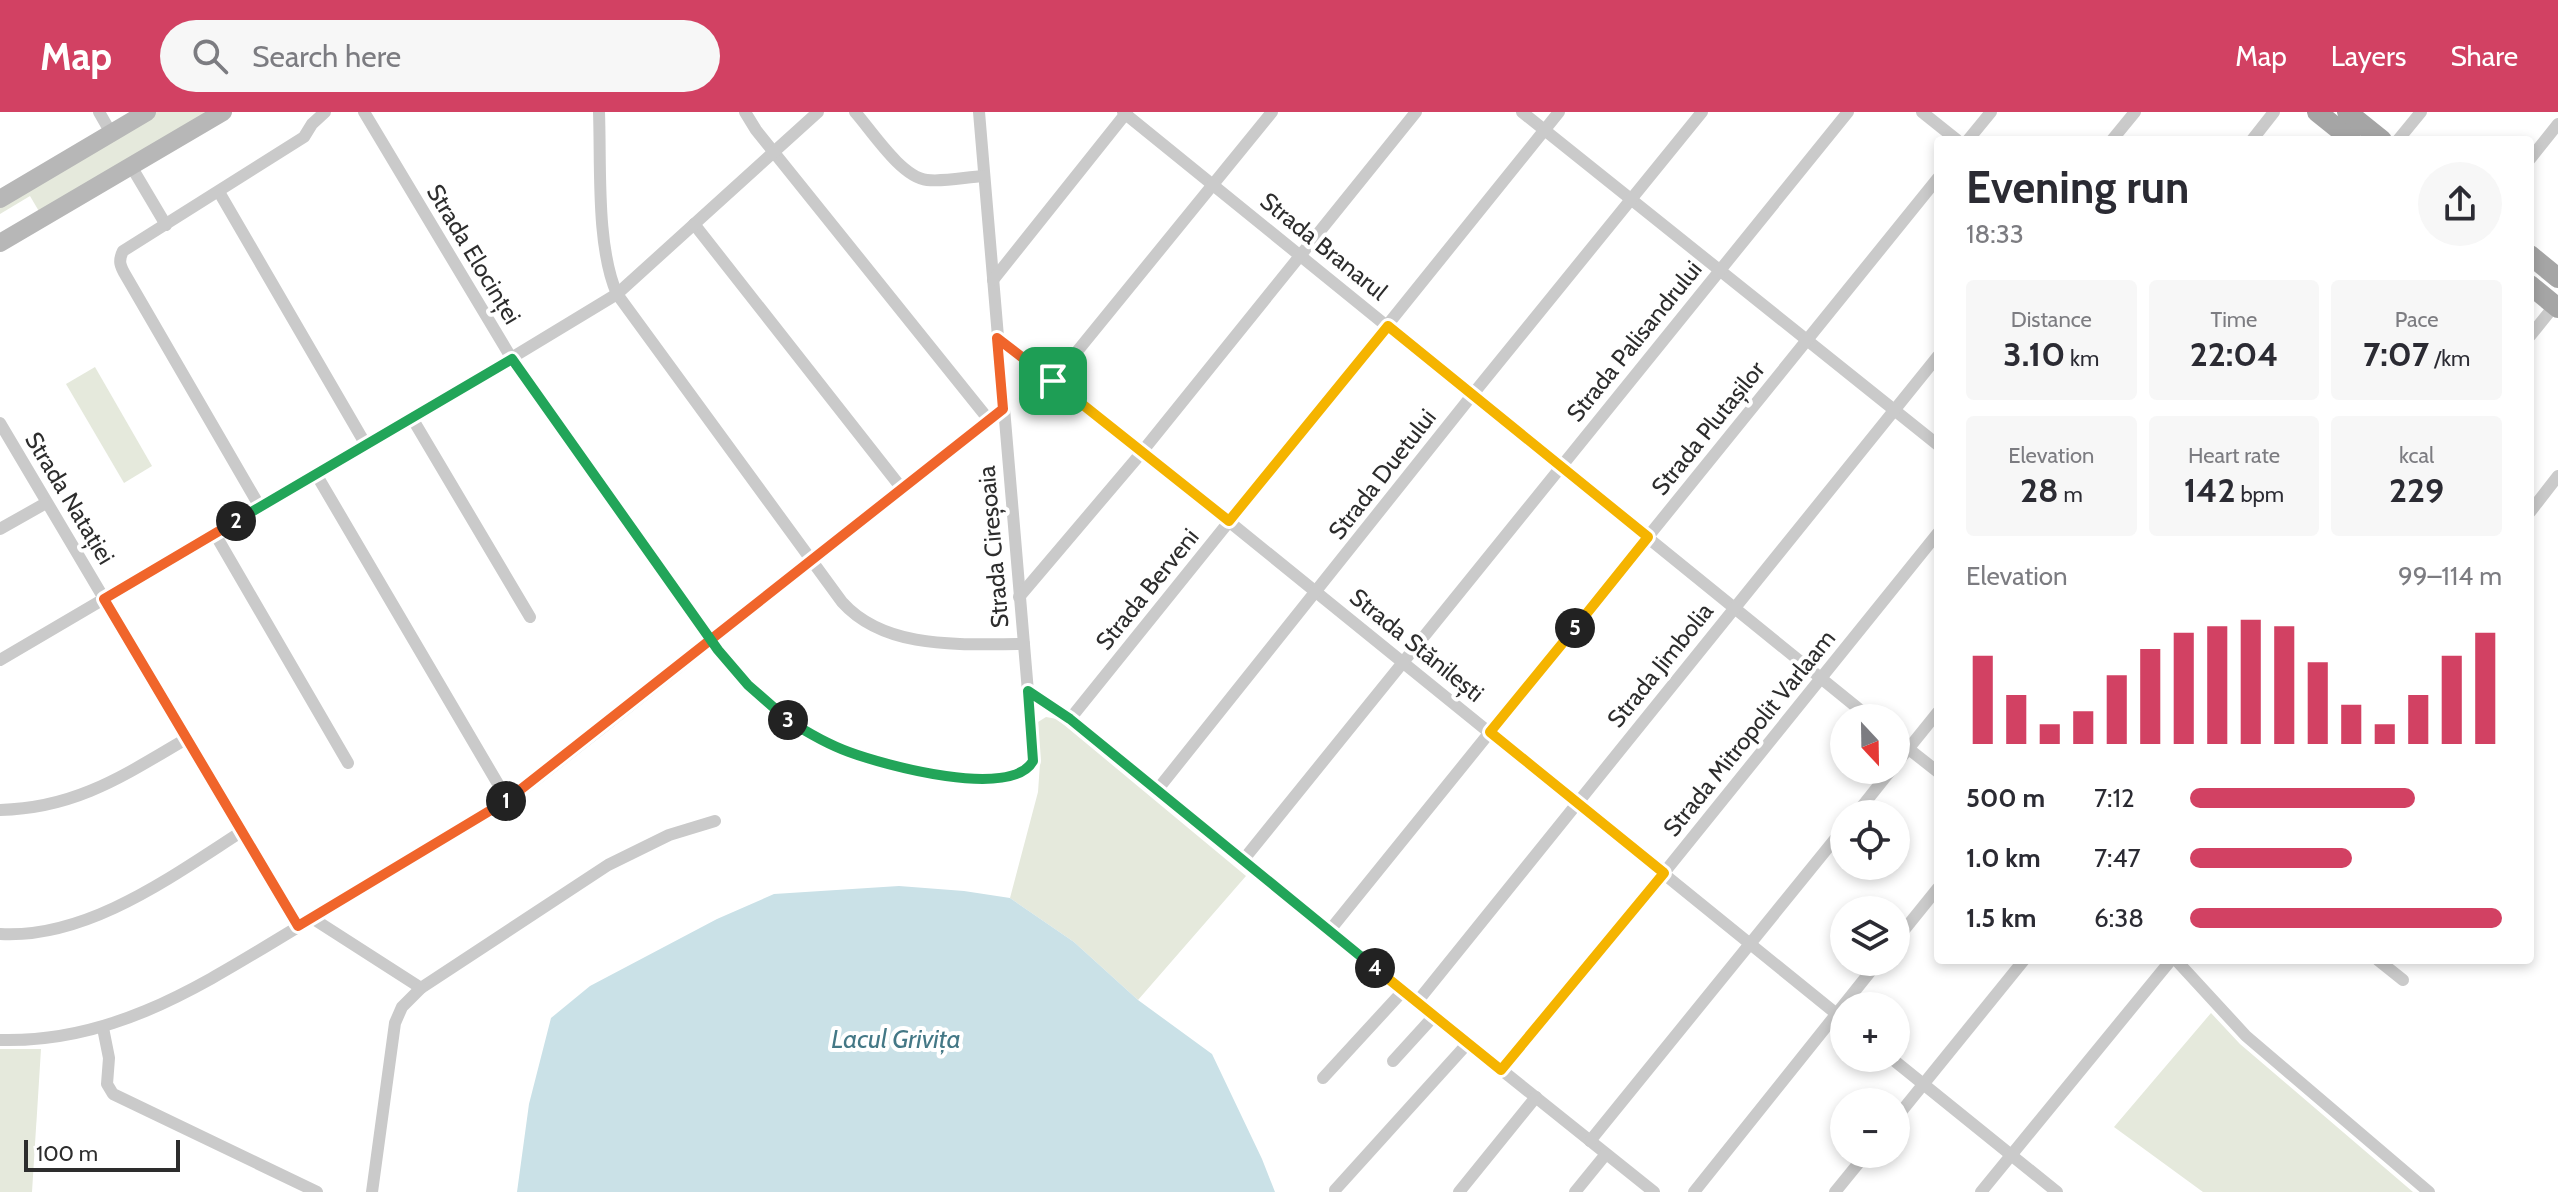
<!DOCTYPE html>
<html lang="en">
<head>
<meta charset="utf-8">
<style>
	body { margin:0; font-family:Cabin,sans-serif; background:#f7f7f7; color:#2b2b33; height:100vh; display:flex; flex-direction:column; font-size:30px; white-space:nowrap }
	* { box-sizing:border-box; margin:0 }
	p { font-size:26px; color:#7c7c81 }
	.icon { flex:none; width:44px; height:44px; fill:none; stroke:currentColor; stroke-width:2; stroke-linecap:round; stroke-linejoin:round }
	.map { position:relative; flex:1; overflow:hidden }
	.drawer { position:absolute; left:1934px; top:24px; width:600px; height:828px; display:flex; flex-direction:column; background:#fff; border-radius:8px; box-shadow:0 4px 12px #0003 }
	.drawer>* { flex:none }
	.needle { width:52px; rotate:158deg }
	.buttons { position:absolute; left:1830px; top:592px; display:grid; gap:16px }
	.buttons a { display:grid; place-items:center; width:80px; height:80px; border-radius:50%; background:#fff; box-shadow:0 4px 12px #0003; font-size:40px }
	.scale { position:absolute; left:24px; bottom:20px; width:156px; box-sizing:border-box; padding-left:8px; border:4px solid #2d2d2d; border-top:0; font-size:22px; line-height:28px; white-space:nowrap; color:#2d2d2d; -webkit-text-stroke:6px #fff; paint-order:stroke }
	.pin { position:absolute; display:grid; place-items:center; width:68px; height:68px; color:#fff; margin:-34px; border-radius:16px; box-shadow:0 4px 12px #0006 }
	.km { position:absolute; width:40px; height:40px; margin:-20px; border-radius:50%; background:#222; color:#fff; font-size:22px; line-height:40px; text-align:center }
	.round { display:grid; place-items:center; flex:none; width:84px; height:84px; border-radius:42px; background:#f7f7f7 }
	.summary { display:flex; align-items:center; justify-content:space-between; height:136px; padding:0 32px }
	h1 { font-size:44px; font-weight:700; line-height:60px }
	.stats { display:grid; grid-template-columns:repeat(3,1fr); gap:12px; height:136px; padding:8px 32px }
	.stats div { display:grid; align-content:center; border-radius:8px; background:#f7f7f7; text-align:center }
	.stats b { font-size:34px; font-weight:700 }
	.stats small { font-size:22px; font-weight:400 }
	.stats p { font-size:22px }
	.chart { height:224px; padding:16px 32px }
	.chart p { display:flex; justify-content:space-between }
	.chart svg { width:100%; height:144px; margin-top:8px; stroke:#d24163; stroke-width:6 }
	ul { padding:0 32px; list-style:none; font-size:26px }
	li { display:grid; grid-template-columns:128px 96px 1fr; align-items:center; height:60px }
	li i { height:20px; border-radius:10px; background:#d24163 }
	header { display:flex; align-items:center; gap:48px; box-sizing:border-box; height:112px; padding:0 40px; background:#d24163; color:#fff }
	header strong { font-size:38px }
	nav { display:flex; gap:44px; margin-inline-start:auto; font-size:28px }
	.search { width:560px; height:72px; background:#f7f7f7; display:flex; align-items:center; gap:20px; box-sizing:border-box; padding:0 28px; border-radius:44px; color:#7c7c81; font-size:30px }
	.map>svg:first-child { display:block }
	.green { fill:#e5e9dc }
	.water { fill:#cae1e7 }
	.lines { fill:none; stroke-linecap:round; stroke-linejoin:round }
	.street { stroke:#cacaca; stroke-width:12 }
	.secondary { stroke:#b7b7b7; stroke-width:18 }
	.primary { stroke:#a5a5a5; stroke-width:20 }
	.split-1-casing { stroke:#fff; stroke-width:16 }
	.split-2-casing { stroke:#fff; stroke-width:16 }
	.split-3-casing { stroke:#fff; stroke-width:16 }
	.split-4-casing { stroke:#fff; stroke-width:16 }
	.split-5-casing { stroke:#fff; stroke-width:16 }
	.split-6-casing { stroke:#fff; stroke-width:16 }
	.split-1 { stroke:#f0652b; stroke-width:10 }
	.split-2 { stroke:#f0652b; stroke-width:10 }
	.split-3 { stroke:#22a559; stroke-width:10 }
	.split-4 { stroke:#22a559; stroke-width:10 }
	.split-5 { stroke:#f5b400; stroke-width:10 }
	.split-6 { stroke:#f5b400; stroke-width:10 }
	.labels { text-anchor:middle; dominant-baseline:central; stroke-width:8; stroke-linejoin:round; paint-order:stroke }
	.street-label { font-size:24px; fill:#2d2d2d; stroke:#fff }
	.water-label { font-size:26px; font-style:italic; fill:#447886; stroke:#fff }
</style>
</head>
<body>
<header>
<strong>Map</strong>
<div class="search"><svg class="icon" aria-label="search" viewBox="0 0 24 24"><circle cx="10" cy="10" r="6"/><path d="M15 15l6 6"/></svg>Search here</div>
<nav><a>Map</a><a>Layers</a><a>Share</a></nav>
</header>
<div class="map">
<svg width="2558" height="1080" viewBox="0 0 2558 1080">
	<rect width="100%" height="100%" fill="#fff"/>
	<g class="green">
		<path d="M155 0H212L40 101 30 84 0 102V96Z"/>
		<path d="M95 255 152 354 124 371 66 272Z"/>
		<path d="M1046 605 1057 607 1246 764 1138 888 1074 830 1010 786 1038 680 1040 651 1038 610Z"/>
		<path d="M2211 901 2240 932 2413 1080H2203L2114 1015Z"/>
		<path d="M0 937H41L32 1080H0Z"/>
	</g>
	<path class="water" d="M899 774 964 779 1010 786 1074 830 1138 888 1212 942 1262 1047 1275 1080H517L529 992 551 906 590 874 717 807 774 782Z"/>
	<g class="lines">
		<g class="street">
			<path d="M99 0 111 21"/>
			<path d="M364 0 512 247 711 529C739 567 773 603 815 625 849 643 998 688 1028 656 1033 651 1033 645 1033 639L979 0"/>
			<path d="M599 0C601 54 596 134 617 182L842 490C886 539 963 532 1024 532"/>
			<path d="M745 0 756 18 989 308"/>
			<path d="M855 0C872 19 901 65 927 68 945 70 966 65 984 64"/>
			<path d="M1123 0 1870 606"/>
			<path d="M1522 0 1938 333"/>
			<path d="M1922 0 1957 28"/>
			<path d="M1968 28 1991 0"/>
			<path d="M2112 28 2135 0"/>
			<path d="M2252 28 2274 0"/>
			<path d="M2398 28 2421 0"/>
			<path d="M2530 47 2558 12"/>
			<path d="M131 54 166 113"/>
			<path d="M219 80 366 333"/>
			<path d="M694 112 903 378"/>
			<path d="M993 168 1127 0"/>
			<path d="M2530 224 2555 193"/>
			<path d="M997 226 1142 339 1844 908"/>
			<path d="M1053 269 1272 0"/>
			<path d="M412 306 530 505"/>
			<path d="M0 311 298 814"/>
			<path d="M316 362 508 689"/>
			<path d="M260 395 126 164C120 154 118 149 123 139L304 25 312 12 325 0"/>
			<path d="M2530 400 2558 364"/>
			<path d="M0 417 46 391"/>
			<path d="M215 422 348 651"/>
			<path d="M1019 485 1137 346 1416 0"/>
			<path d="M0 548 412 306 617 182 818 0"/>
			<path d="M1028 579 1070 607 1158 677 1403 879 1654 1080"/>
			<path d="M1070 607 1559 0"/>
			<path d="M1896 627 1938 660"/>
			<path d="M1896 652 1938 600"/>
			<path d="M1158 677 1473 282 1702 0"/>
			<path d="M0 698C76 696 123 664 186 627"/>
			<path d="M1856 702 1891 658"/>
			<path d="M1244 747 1848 0"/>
			<path d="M312 806 421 876 608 753 669 723 715 709"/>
			<path d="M1330 818 1938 66"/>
			<path d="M0 822C87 827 171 765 241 720"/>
			<path d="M1896 828 1938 776"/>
			<path d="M2176 848 2246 924 2429 1080"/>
			<path d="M2378 848 2403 868"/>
			<path d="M1417 890 1938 244"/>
			<path d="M103 916 109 946 107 972 113 982 317 1080"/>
			<path d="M0 928C118 931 206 870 303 812 364 775 425 739 486 702L529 673 598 619 1003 297"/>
			<path d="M1891 946 2057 1080"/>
			<path d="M1393 949 1434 904"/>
			<path d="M1501 958 1659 767 1938 421"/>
			<path d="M1323 966 1403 879"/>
			<path d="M1896 1006 2024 848"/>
			<path d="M1590 1029 1844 716"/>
			<path d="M1335 1078 1468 931"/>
			<path d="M372 1080 395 911 402 895 421 876"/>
			<path d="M1459 1080 1536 985"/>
			<path d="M1575 1080 1606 1042"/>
			<path d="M1694 1080 1878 850"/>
			<path d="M1835 1080 1866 1042"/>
			<path d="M1981 1080 2171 848"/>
		</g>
		<g class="secondary">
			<path d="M0 87 147 0"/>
			<path d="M0 131 223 0"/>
		</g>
		<g class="primary">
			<path d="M2317 0 2352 28"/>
			<path d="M2347 0 2382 28"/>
			<path d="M2530 143 2558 166"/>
			<path d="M2530 173 2558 196"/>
		</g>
	</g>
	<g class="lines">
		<g class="split-1-casing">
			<path id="split-1" d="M506 689 1003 297 997 226 1053 269"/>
		</g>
		<g class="split-2-casing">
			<path id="split-2" d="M236 409 104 487 298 814 506 689"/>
		</g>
		<g class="split-3-casing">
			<path id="split-3" d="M236 409 512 247 718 538 748 573 788 608"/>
		</g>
		<g class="split-4-casing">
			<path id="split-4" d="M788 608C808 621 827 632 849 640 884 653 1011 688 1033 649L1028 579 1070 607 1375 856"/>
		</g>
		<g class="split-5-casing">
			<path id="split-5" d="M1375 856 1501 958 1664 761 1490 620 1575 516"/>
		</g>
		<g class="split-6-casing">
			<path id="split-6" d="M1053 269 1229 409 1388 214 1648 425 1575 516"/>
		</g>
		<use href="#split-1" class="split-1"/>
		<use href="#split-2" class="split-2"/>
		<use href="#split-3" class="split-3"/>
		<use href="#split-4" class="split-4"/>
		<use href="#split-5" class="split-5"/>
		<use href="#split-6" class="split-6"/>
	</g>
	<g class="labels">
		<g class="street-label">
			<text transform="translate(1324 134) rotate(39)">Strada Branarul</text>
			<text transform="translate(474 142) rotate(59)">Strada Elocinței</text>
			<text transform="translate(1634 229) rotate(-51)">Strada Palisandrului</text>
			<text transform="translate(1708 316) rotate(-51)">Strada Plutașilor</text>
			<text transform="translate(1382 362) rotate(-52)">Strada Duetului</text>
			<text transform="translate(70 386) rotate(59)">Strada Natației</text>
			<text transform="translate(993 435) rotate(-95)">Strada Cireșoaia</text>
			<text transform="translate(1147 477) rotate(-51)">Strada Berveni</text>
			<text transform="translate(1417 533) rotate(39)">Strada Stănilești</text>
			<text transform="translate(1660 553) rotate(-51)">Strada Jimbolia</text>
			<text transform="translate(1749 621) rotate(-51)">Strada Mitropolit Varlaam</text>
		</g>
		<g class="water-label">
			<text x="896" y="927">Lacul Grivița</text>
		</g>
	</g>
</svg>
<div class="buttons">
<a><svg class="needle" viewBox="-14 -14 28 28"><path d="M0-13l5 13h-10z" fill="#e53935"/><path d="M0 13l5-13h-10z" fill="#7c7c81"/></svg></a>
<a><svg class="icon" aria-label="locate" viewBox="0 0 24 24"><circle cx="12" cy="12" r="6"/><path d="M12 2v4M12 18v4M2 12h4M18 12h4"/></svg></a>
<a><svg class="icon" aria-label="layers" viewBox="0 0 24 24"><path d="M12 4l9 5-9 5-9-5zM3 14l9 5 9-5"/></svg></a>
<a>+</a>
<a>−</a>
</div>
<div class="scale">100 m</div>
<div class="pin" style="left:1053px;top:269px;background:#1e9e55"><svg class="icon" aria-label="arrive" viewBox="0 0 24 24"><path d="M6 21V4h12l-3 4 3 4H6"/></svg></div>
<b class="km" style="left:506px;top:689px">1</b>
<b class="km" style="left:236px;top:409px">2</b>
<b class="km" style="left:788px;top:608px">3</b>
<b class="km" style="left:1375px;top:856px">4</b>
<b class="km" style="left:1575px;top:516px">5</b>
<section class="drawer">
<div class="summary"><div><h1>Evening run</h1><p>18:33</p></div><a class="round"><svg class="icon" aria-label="share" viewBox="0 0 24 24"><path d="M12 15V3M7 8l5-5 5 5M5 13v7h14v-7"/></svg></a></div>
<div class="stats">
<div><p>Distance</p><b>3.10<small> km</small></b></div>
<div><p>Time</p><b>22:04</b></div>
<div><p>Pace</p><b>7:07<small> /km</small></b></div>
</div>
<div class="stats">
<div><p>Elevation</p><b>28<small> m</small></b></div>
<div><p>Heart rate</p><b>142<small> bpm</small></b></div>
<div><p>kcal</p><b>229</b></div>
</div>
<div class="chart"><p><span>Elevation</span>99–114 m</p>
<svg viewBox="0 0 160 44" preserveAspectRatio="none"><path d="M5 44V17M15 44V29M25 44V38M35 44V34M45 44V23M55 44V15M65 44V10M75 44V8M85 44V6M95 44V8M105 44V19M115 44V32M125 44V38M135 44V29M145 44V17M155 44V10"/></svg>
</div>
<ul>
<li><b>500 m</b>7:12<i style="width:72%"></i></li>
<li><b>1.0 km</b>7:47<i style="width:52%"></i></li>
<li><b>1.5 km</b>6:38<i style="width:100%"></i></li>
</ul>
</section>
</div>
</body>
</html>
